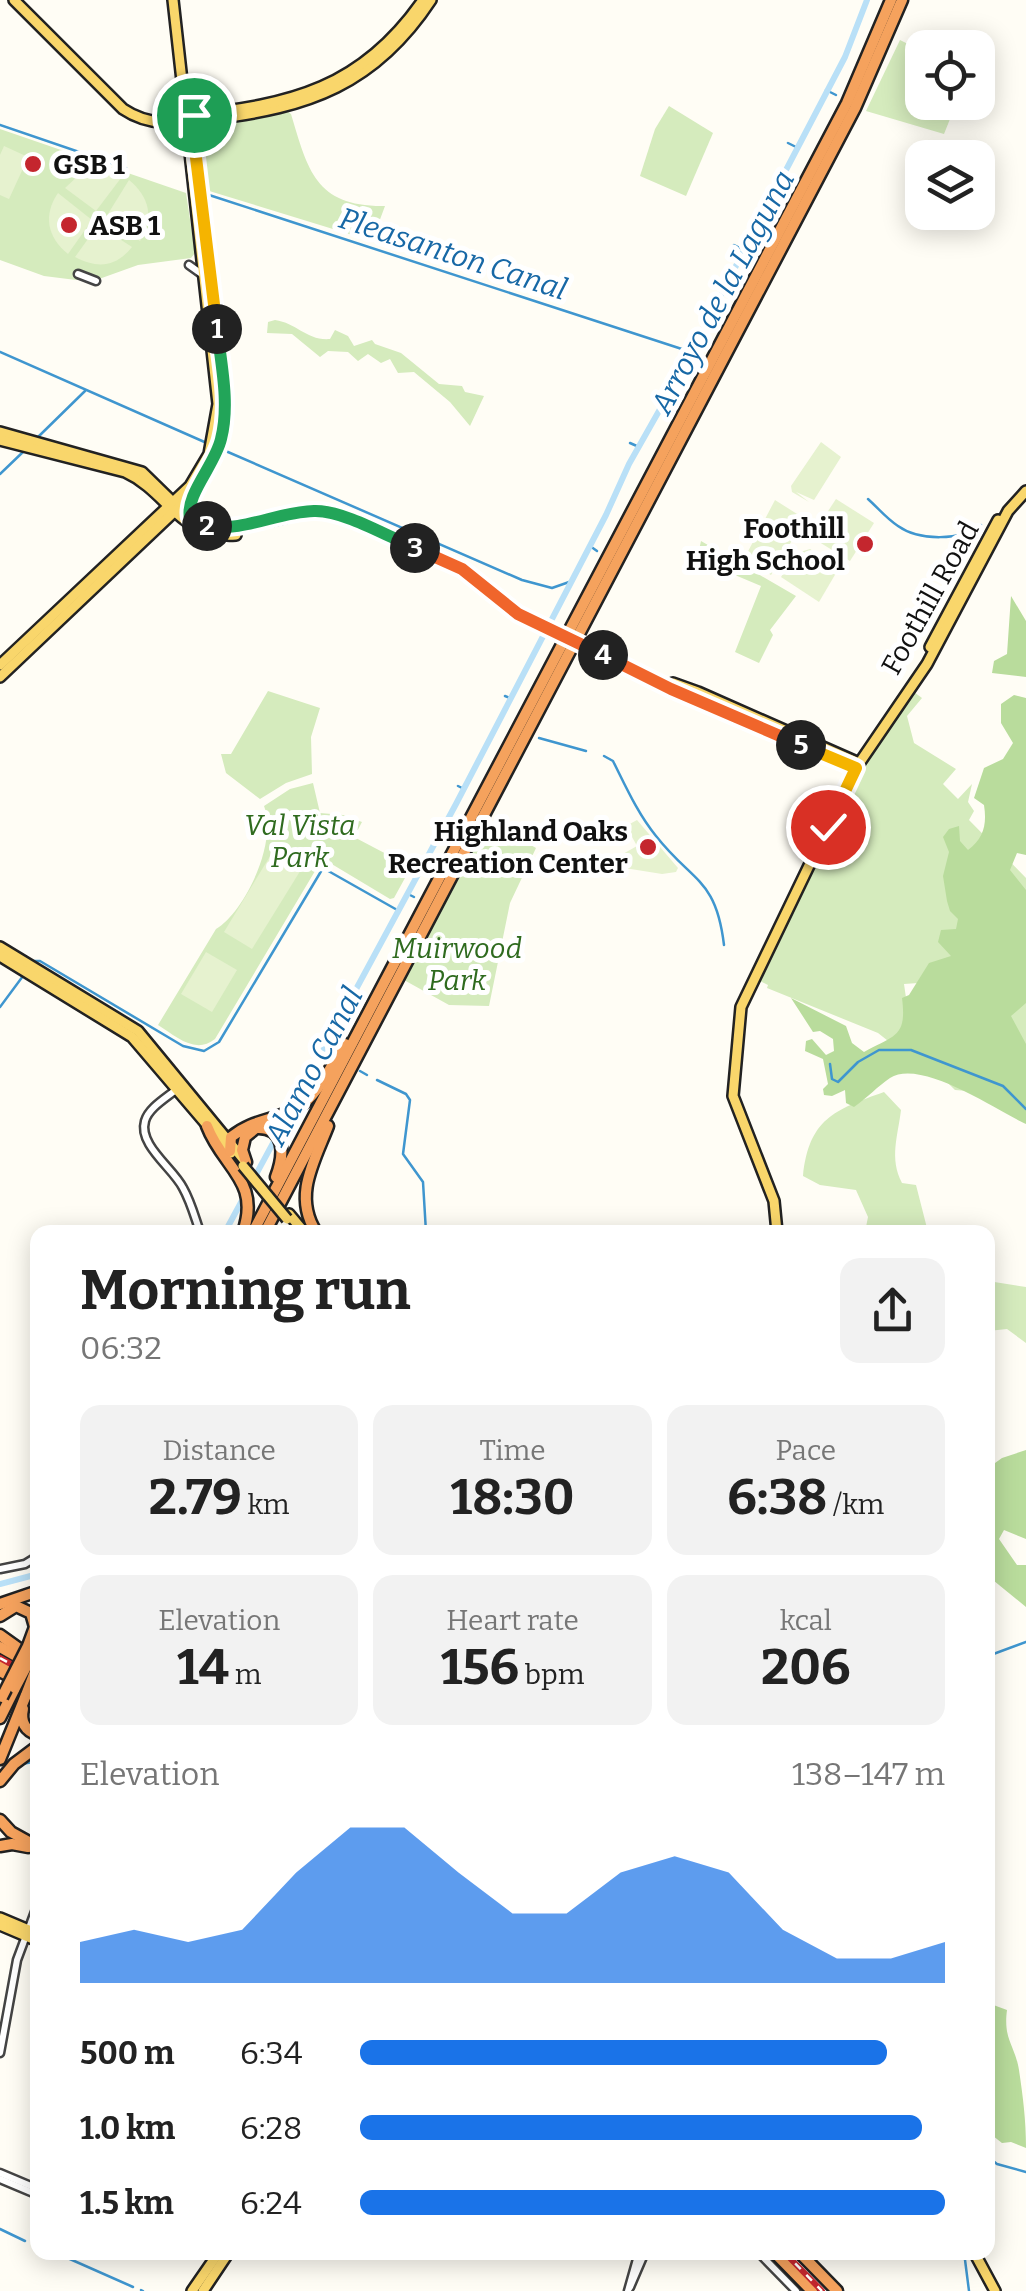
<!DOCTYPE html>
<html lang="en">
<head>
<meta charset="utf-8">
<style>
	body { margin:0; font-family:Bitter,serif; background:#f2f2f2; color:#222; height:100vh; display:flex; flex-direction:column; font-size:38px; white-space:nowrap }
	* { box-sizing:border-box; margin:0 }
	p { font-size:32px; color:#767676 }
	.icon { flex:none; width:55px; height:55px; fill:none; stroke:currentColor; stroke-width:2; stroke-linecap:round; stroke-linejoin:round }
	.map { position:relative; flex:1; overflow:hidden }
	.sheet { position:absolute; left:30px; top:1225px; width:965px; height:1035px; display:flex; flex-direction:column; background:#fff; border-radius:20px; box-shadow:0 5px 25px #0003 }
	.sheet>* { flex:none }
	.buttons { position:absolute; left:905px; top:30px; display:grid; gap:20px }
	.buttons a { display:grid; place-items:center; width:90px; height:90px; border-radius:20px; background:#fff; box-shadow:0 5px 25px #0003; font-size:50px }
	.pin { position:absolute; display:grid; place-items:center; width:85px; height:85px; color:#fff; margin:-42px; border:5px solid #fff; border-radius:50%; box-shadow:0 2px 10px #0007 }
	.km { position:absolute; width:50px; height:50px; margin:-25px; border-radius:50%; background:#222; color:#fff; font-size:28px; line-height:50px; text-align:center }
	.round { display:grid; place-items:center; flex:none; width:105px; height:105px; border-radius:20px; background:#f2f2f2 }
	.summary { display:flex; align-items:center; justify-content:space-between; height:170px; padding:0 50px }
	h1 { font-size:55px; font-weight:700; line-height:75px }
	.figures { display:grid; grid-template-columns:repeat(3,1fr); gap:15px; height:170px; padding:10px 50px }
	.figures div { display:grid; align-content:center; border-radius:20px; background:#f2f2f2; text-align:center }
	.figures b { font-size:50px; font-weight:700 }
	.figures small { font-size:28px; font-weight:400 }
	.figures p { font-size:28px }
	.chart { height:280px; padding:20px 50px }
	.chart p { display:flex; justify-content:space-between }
	.chart svg { width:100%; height:180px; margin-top:10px; fill:#1a73e8; opacity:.7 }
	ul { padding:0 50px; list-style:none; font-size:32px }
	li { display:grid; grid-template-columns:160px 120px 1fr; align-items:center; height:75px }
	li i { height:25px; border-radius:12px; background:#1a73e8 }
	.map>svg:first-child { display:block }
	.green { fill:#d5ebbd; fill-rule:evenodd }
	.forest { fill:#b9dc9c }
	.pitch { fill:#e6f2cf }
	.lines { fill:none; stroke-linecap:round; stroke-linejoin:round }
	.stream { stroke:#3f96cf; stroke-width:2.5 }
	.river { stroke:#b9e0f7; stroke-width:6 }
	.minor-casing { stroke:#444; stroke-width:11 }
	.major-casing { stroke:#222; stroke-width:14 }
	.highway-casing { stroke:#222; stroke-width:15 }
	.minor { stroke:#fff; stroke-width:6 }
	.major { stroke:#f9d66b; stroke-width:9 }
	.highway { stroke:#f5a25d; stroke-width:10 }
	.rail-casing { stroke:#c4262e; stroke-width:6 }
	.rail { stroke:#fff; stroke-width:2.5; stroke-dasharray:8; stroke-linecap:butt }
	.major-bridge-casing { stroke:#222; stroke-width:14; stroke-linecap:butt }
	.highway-bridge-casing { stroke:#222; stroke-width:15; stroke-linecap:butt }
	.major-bridge { stroke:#f9d66b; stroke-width:9 }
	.highway-bridge { stroke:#f5a25d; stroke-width:10 }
	.split-1-casing { stroke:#fff; stroke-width:20 }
	.split-2-casing { stroke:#fff; stroke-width:20 }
	.split-3-casing { stroke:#fff; stroke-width:20 }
	.split-4-casing { stroke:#fff; stroke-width:20 }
	.split-5-casing { stroke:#fff; stroke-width:20 }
	.split-6-casing { stroke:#fff; stroke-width:20 }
	.split-1 { stroke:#f5b400; stroke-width:12 }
	.split-2 { stroke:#22a559; stroke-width:12 }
	.split-3 { stroke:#22a559; stroke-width:12 }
	.split-4 { stroke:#f0652b; stroke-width:12 }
	.split-5 { stroke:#f0652b; stroke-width:12 }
	.split-6 { stroke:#f5b400; stroke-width:12 }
	.poi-dot { fill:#c4262e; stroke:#fff; stroke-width:4 }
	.labels { text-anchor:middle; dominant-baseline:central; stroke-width:10; stroke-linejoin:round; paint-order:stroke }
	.poi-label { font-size:28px; font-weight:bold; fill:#111; stroke:#fff; text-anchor:start }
	.street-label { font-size:28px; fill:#111; stroke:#fff }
	.park-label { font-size:28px; font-style:italic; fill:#2f6b1f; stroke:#fff }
	.water-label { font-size:30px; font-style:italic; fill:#1768a6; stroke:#fff }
</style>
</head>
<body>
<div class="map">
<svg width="1026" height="2291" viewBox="0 0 1026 2291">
	<rect width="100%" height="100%" fill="#fffdf5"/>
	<g class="green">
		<path d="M900 40 912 46C908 71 922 81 922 102L937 103 954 109 944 134 866 111Z"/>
		<path d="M669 106 713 133 686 196 640 176 655 129Z"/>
		<path d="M287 111 291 114C308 171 316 207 385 206L372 241 206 190 195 123Z"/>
		<path d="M0 129 186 193 195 253 191 258 138 265 99 279 76 280 44 276 0 260Z"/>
		<path d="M275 320C297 323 307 341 330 339L335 330 348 336 354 346 372 340 375 344 401 353 439 384 462 386 465 392 484 396 470 426 450 402 414 372 398 373 390 359 381 363 368 354 358 361 348 352 328 351 320 357 292 334 267 333 268 322Z"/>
		<path d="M701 541 796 596 770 630 773 635 759 663 735 652 761 586 697 559Z"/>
		<path d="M268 691 320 708 311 737 312 774 286 783 260 799 226 773 221 754H231Z"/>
		<path d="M914 692 922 698 907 716 914 743 956 769 943 784 958 799 972 784 968 802 974 811 969 820 1026 878V1114L993 1093 955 1090 905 1041 897 1048 878 1033 767 988 768 985 758 980 868 756ZM962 980 911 1032 904 984Z"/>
		<path d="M313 783 320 813 343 815 362 822 354 837 411 867 394 898 390 899 330 863 318 866 215 1039C195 1055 176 1036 158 1025L216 929C246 911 278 840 264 806L290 789Z"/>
		<path d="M488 821 536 848 510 903 489 1006 449 1005 404 980Z"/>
		<path d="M884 1092 901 1110C898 1136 889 1158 902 1183L916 1185 928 1232H865L868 1217 856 1190 820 1185 803 1176C809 1119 834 1110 884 1092Z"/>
		<path d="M988 1281 1026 1287V1343L1007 1329 988 1331Z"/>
	</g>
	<g class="forest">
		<path d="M1011 596 1026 621V677L992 673 994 661 1007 654Z"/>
		<path d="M1014 695 1026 698V855L1017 853 1010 870 1026 890V1003L1011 1016 1026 1044V1124C996 1110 921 1058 890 1078 878 1086 867 1098 854 1107L846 1103 845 1090 832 1096 824 1095 823 1089 828 1084 823 1059 805 1051 806 1041 812 1039 826 1055 834 1051 833 1039 820 1031 813 1032 791 998 846 1026 852 1043 864 1052C895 1035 907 1037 902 998L909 995 929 963 951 956 938 942 941 930 956 929 958 919 950 911 947 901 943 876 949 852 943 837 949 829 959 826 960 841 968 850C984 838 987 824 984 805L974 798 984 768 1003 759 1013 743 1001 723V704Z"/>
		<path d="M1026 1450V1539L1004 1530 999 1539 1017 1565H1026V1607L988 1576V1468L1002 1458Z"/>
		<path d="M988 2003 1007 2010C1003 2040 1015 2045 1019 2070 1023 2097 1026 2120 1026 2148L1011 2142 1002 2143 988 2132Z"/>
	</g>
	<g class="pitch">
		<path d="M4 146 28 157 27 161 33 157 40 164 34 171 26 162 9 199 0 195V155Z"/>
		<path d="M94 170 121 178 96 211 65 188 80 174Z"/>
		<path d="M129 180C149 196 155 219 140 241L106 217Z"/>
		<path d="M58 193 92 220 68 254C47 237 43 215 58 193Z"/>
		<path d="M98 225 132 247C116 267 98 269 75 257Z"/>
		<path d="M821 442 841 457 814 500 796 492 809 502 792 492 791 486Z"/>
		<path d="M836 499 874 523 850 561 811 537Z"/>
		<path d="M775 500 805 519 771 575 744 559Z"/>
		<path d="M810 549 839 568 819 602 781 577 797 553Z"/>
		<path d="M637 820 678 868 676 872 662 874 612 866 621 855 637 846 626 826Z"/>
		<path d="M275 848 299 857 302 868 252 949 224 932Z"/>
		<path d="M206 952 237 970 212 1012 181 994Z"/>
	</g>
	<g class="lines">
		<g class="stream">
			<path d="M826 90 836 95"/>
			<path d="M0 125 126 168"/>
			<path d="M788 143 796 147"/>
			<path d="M206 194 688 351"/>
			<path d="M734 245 744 250"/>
			<path d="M0 352 209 444"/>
			<path d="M37 438 85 391"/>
			<path d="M630 443 639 447"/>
			<path d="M221 449 522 580 552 588 572 581"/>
			<path d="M0 474 24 451"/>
			<path d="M868 499C878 508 887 519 898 526 919 541 961 541 981 525"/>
			<path d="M590 546 597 551"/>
			<path d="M505 696 510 698"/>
			<path d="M539 738 586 751"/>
			<path d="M604 756 613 761C626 787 638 814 656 836 693 883 716 878 724 945"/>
			<path d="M458 786 464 789"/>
			<path d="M408 894 414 897"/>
			<path d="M34 961H40L183 1046 204 1051 219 1042 323 868 399 911"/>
			<path d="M0 1007 23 976"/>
			<path d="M324 1048 328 1050"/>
			<path d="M830 1064 832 1079 838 1082 858 1062 879 1050H911L1003 1086 1026 1109"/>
			<path d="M360 1071 367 1075"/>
			<path d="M377 1080 406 1094 410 1100 403 1154 423 1182 426 1232"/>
			<path d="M988 1656 1026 1642"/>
			<path d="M22 1764 38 1761"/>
			<path d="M988 2157 997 2164 1026 2172"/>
			<path d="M0 2229 25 2241"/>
			<path d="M33 2244 38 2246"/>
			<path d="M54 2252 133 2287"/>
			<path d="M964 2252 969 2291"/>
			<path d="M141 2290 143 2291"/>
		</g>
		<g class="river">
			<path d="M225 1232 456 804 606 515 629 464 685 365 688 351 702 331 845 57 867 0"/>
			<path d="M0 1584 38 1574"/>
		</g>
		<g class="minor-casing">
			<g id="minor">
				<path d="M189 265 203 275"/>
				<path d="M78 274 96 281"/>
				<path d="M178 1088C168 1097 149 1107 145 1121 138 1145 173 1168 183 1188 191 1202 195 1218 200 1232"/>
				<path d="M0 1569 25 1564 38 1556"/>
				<path d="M0 2053 17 1960 36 1909 38 1865"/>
				<path d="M0 2173 38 2189"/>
				<path d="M0 2179 38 2195"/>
				<path d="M758 2252 796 2291"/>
				<path d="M630 2287 645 2252"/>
				<path d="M628 2291 639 2252"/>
			</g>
		</g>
		<g class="major-casing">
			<g id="major">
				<path d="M14 0 123 109C151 128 180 123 212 119 308 108 375 85 431 0"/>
				<path d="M190 115C291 105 362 88 423 0"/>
				<path d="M0 432 142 472 184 513 206 526 236 529 313 511 337 514 456 565 507 608 531 621"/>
				<path d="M0 440 125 472C169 492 179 539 236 535"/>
				<path d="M588 647 671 689 856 768"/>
				<path d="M930 647 998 520"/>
				<path d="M0 665 190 486 209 454 218 404 173 0"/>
				<path d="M0 677 194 493 216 457 224 426 225 404 191 113 186 97"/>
				<path d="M668 685 673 683 698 692 859 763"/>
				<path d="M0 947 138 1031 244 1160"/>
				<path d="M0 956 132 1037 231 1153"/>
				<path d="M289 1214 304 1232"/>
				<path d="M777 1232 774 1201 733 1096 741 1007 856 768 927 664 1008 511 1026 491"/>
				<path d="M0 1918 38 1934"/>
				<path d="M0 1925 38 1941"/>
				<path d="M974 2252 995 2291"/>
				<path d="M192 2291 219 2252"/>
				<path d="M203 2291 229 2252"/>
			</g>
		</g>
		<g class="highway-casing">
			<g id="highway">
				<path d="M207 1126C223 1168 261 1181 243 1232"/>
				<path d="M230 1151 231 1137C253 1119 274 1121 297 1108 319 1095 331 1065 345 1044"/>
				<path d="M246 1162 242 1150 245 1137 256 1128C287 1126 284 1156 276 1177"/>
				<path d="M253 1232 847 103 891 0"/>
				<path d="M265 1232 855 108 902 0"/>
				<path d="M316 1232C293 1196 314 1162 328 1126"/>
				<path d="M0 1604 38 1591"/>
				<path d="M0 1616 16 1606 31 1613 35 1627 28 1646"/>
				<path d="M0 1635 28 1655"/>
				<path d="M0 1647 28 1663"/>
				<path d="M0 1662 38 1683"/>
				<path d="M0 1671 38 1692"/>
				<path d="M23 1709C20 1722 25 1731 38 1735"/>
				<path d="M0 1718 15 1688"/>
				<path d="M0 1759 26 1695"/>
				<path d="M0 1781 14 1764 38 1746"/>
				<path d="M0 1820 11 1832 38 1847"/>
				<path d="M0 1846 12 1844 28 1847"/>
				<path d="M774 2252 812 2291"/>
				<path d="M799 2252 837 2291"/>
			</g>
		</g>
		<use href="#minor" class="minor"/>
		<use href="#major" class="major"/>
		<use href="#highway" class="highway"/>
		<g class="rail-casing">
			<g id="rail">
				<path d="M0 1658 38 1679"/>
				<path d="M784 2252 822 2291"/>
			</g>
		</g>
		<use href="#rail" class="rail"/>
		<g class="major-bridge-casing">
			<g id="major-bridge">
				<path d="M531 621 588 647"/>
				<path d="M243 1166 287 1219"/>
			</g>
		</g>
		<g class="highway-bridge-casing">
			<g id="highway-bridge">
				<path d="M15 1688 35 1650"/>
				<path d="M26 1695 38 1664"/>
				<path d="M2 1697 28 1646"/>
			</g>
		</g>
		<use href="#major-bridge" class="major-bridge"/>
		<use href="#highway-bridge" class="highway-bridge"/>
	</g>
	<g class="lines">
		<g class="split-1-casing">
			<path id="split-1" d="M194 115H192L193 133 217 329"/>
		</g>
		<g class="split-2-casing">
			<path id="split-2" d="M207 526 190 518C185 495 215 465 221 439 230 404 221 364 217 329"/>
		</g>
		<g class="split-3-casing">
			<path id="split-3" d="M207 526C245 532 276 512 314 511 343 510 387 536 415 548"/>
		</g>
		<g class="split-4-casing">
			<path id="split-4" d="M415 548 462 569 518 614 603 655"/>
		</g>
		<g class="split-5-casing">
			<path id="split-5" d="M603 655 671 689 801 745"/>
		</g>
		<g class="split-6-casing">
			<path id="split-6" d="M801 745 856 768 828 827"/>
		</g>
		<use href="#split-1" class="split-1"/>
		<use href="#split-2" class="split-2"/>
		<use href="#split-3" class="split-3"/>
		<use href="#split-4" class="split-4"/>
		<use href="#split-5" class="split-5"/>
		<use href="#split-6" class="split-6"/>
	</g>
	<g class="poi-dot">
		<circle cx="33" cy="164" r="10"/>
		<circle cx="69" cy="225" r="10"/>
		<circle cx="865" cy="544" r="10"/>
		<circle cx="648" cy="847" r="10"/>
	</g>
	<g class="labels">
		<g class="poi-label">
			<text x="53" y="164">GSB 1</text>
			<text x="89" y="225">ASB 1</text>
			<text x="845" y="528" text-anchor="end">Foothill<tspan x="845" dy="32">High School</tspan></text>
			<text x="628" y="831" text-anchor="end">Highland Oaks<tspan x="628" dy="32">Recreation Center</tspan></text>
		</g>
		<g class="street-label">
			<text transform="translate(930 598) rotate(-61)">Foothill Road</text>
		</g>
		<g class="park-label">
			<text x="300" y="825">Val Vista<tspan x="300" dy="32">Park</tspan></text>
			<text x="457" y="948">Muirwood<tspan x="457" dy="32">Park</tspan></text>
		</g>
		<g class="water-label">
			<text transform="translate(453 254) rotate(18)">Pleasanton Canal</text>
			<text transform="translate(723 292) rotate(-62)">Arroyo de la Laguna</text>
			<text transform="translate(314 1066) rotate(-62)">Alamo Canal</text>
		</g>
	</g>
</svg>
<div class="buttons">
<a><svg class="icon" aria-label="locate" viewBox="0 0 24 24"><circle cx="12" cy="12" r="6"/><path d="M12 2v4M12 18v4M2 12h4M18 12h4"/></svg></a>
<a><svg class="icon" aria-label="layers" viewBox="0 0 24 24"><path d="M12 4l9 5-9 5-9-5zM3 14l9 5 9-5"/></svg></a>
</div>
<div class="pin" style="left:194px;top:115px;background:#1e9e55"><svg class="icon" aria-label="arrive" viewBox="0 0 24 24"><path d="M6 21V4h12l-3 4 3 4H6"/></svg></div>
<div class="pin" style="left:828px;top:827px;background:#d93025"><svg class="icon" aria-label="check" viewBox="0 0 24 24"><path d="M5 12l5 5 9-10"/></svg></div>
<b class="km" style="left:217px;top:329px">1</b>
<b class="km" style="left:207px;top:526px">2</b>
<b class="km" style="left:415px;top:548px">3</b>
<b class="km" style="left:603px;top:655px">4</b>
<b class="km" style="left:801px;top:745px">5</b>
<section class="sheet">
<div class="summary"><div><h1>Morning run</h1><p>06:32</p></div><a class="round"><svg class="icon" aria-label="share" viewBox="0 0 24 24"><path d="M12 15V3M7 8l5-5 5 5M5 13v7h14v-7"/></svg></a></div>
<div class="figures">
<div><p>Distance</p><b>2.79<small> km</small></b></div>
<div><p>Time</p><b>18:30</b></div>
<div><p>Pace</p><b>6:38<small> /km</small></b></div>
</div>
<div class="figures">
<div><p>Elevation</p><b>14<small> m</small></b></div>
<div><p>Heart rate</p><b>156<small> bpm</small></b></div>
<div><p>kcal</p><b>206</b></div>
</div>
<div class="chart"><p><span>Elevation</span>138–147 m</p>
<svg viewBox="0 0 160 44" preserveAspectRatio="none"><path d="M0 44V34L10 31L20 34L30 31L40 17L50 6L60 6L70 17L80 27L90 27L100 17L110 13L120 17L130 31L140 38L150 38L160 34V44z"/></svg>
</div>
<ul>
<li><b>500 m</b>6:34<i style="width:90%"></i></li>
<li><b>1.0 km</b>6:28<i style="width:96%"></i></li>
<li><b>1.5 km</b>6:24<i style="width:100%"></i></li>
</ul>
</section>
</div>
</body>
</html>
